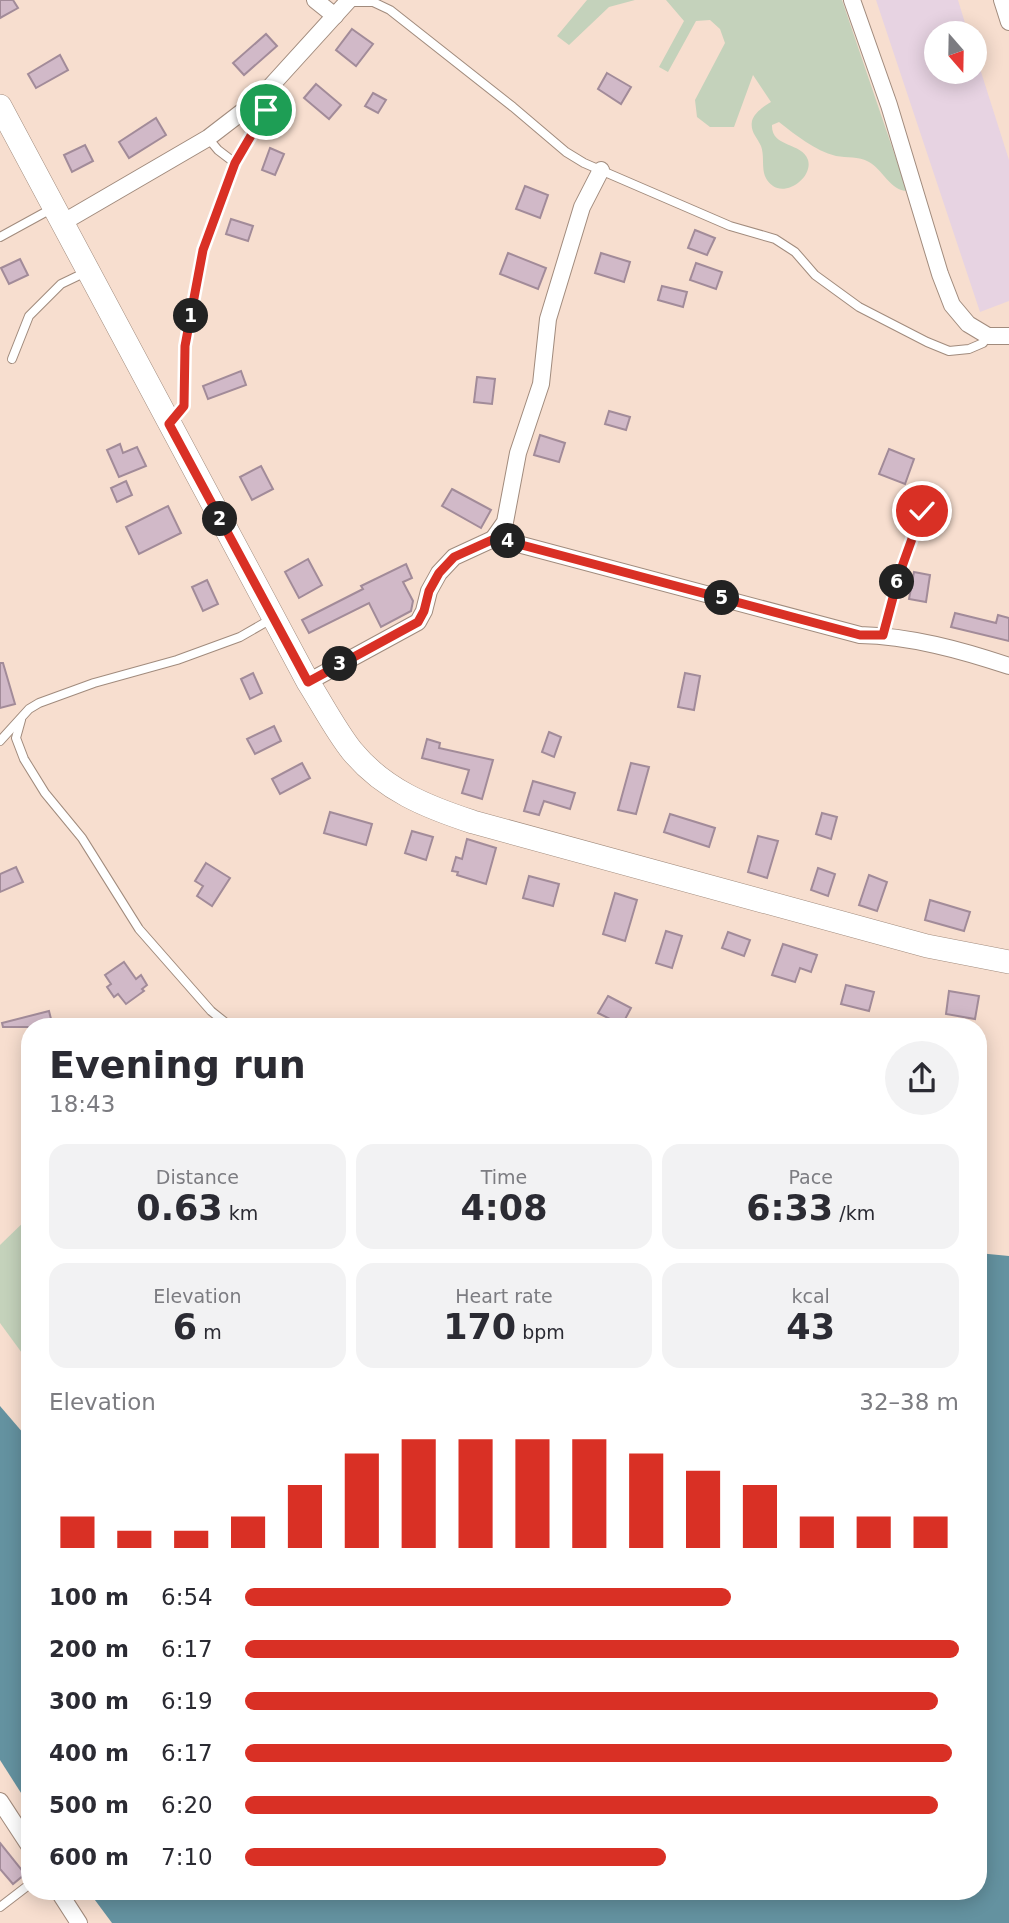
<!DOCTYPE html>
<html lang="en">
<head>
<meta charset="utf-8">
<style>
	body { margin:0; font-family:"DejaVu Sans",sans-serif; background:#f2f2f3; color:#2b2b33; height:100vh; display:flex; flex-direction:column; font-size:26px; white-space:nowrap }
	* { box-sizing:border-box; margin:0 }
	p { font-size:23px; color:#7c7c81 }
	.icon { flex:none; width:38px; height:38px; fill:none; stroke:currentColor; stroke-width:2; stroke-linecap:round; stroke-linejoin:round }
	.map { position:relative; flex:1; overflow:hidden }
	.sheet { position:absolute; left:21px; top:1018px; width:966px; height:882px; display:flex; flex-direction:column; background:#fff; border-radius:28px; box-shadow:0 4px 18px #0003 }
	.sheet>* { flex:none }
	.needle { width:46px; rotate:160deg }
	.tools { position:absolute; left:924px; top:21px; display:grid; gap:14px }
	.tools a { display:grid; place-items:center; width:63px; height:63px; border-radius:50%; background:#fff; box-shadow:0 4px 18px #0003; font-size:35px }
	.pin { position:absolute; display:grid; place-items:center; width:60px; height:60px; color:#fff; margin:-30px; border:4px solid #fff; border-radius:50%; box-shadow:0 2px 7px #0007 }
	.km { position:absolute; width:35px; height:35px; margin:-18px; border-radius:50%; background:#222; color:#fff; font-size:19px; line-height:35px; text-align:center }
	.round { display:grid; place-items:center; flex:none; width:74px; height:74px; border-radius:37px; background:#f2f2f3 }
	.summary { display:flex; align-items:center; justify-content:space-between; height:119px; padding:0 28px }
	h1 { font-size:38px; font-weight:600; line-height:52px }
	.metrics { display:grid; grid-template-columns:repeat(3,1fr); gap:10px; height:119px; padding:7px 28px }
	.metrics div { display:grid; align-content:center; border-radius:18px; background:#f2f2f3; text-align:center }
	.metrics b { font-size:35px; font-weight:600 }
	.metrics small { font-size:19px; font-weight:400 }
	.metrics p { font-size:19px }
	.chart { height:196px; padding:14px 28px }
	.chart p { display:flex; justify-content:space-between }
	.chart svg { width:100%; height:126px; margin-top:7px; stroke:#d93025; stroke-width:6 }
	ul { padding:0 28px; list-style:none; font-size:23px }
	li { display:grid; grid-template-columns:112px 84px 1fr; align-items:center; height:52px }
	li i { height:18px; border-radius:9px; background:#d93025 }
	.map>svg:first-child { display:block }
	.industrial { fill:#e7d3e2 }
	.green { fill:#c4d2bb }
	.water { fill:#6492a0 }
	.building { fill:#d1b9c8; stroke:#a28b99; stroke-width:2 }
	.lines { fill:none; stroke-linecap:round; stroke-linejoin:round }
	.lane-casing { stroke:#a18b7d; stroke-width:10 }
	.street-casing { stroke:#a18b7d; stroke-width:18 }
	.secondary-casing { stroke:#a18b7d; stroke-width:24 }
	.lane { stroke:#fff; stroke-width:8 }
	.street { stroke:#fff; stroke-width:16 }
	.secondary { stroke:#fff; stroke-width:23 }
	.route-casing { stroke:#fff; stroke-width:14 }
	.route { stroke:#d93025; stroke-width:9 }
</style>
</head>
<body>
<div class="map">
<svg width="1009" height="1923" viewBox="0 0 1009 1923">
	<rect width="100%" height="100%" fill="#f7decf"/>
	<path class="industrial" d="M876 0H958L968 33H936V72H975V53L1009 160V301L980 312Z"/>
	<g class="green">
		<path d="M587 0H635L609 7 569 45 557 36Z"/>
		<path d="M666 0H842L907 191C891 191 882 169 869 162 858 156 847 158 836 156 814 150 797 136 779 122L772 125C771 148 802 142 808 160 813 177 787 196 773 186 758 175 766 160 761 146 757 137 750 132 752 121 754 113 764 106 771 102L753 75 734 127H710L697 117 695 100 725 43 720 29 710 20 696 21 668 72 659 67 684 21Z"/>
		<path d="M30 1216V1364L0 1323V1245Z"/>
	</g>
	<g class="water">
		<path d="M978 1253 1009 1256V1923H112L89 1892H978Z"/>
		<path d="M0 1406 30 1441V1807L0 1760Z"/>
	</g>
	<g class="building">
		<path d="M0 0H13L18 8 0 18Z"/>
		<path d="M352 29 373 44 356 66 336 50Z"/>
		<path d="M266 34 277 46 244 75 233 63Z"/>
		<path d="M60 55 68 70 36 88 28 74Z"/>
		<path d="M607 73 631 87 621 104 598 89Z"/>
		<path d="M316 84 341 105 329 119 304 98Z"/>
		<path d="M373 93 386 100 378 113 365 106Z"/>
		<path d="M156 118 166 135 129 158 119 142Z"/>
		<path d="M85 145 93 161 72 172 64 155Z"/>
		<path d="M270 148 284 154 275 175 262 170Z"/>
		<path d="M525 186 548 195 540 218 516 209Z"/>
		<path d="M231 219 253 226 248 241 226 234Z"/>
		<path d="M695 230 715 238 707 255 688 248Z"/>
		<path d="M508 253 546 268 538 289 500 274Z"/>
		<path d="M601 253 630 262 624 282 595 273Z"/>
		<path d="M20 259 28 275 9 284 1 268Z"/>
		<path d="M696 263 722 272 716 289 690 280Z"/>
		<path d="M662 286 687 292 683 307 658 300Z"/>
		<path d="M241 371 246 385 208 399 203 386Z"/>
		<path d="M477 377 495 379 492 404 474 402Z"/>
		<path d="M609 411 630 417 626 430 605 424Z"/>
		<path d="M540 435 565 443 559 462 534 455Z"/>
		<path d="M120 444 123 453 137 447 146 466 119 477 107 450Z"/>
		<path d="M889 449 914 459 905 484 879 474Z"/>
		<path d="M261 466 273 489 252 500 240 477Z"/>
		<path d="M126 481 132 495 117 502 111 488Z"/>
		<path d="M452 489 491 510 481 528 442 506Z"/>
		<path d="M168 506 181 533 139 554 126 527Z"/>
		<path d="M308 559 322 585 299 598 285 572Z"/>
		<path d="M406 564 412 578 403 582 413 601 411 611 381 627 369 603 309 633 302 620 363 589 361 586Z"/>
		<path d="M914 572 930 575 926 602 909 599Z"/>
		<path d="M207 580 218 604 203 611 192 587Z"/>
		<path d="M955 613 996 623 998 615 1009 618V641L951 627Z"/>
		<path d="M0 663H3L15 704 0 708Z"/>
		<path d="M253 673 262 693 250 699 241 679Z"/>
		<path d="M685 673 700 676 694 710 678 707Z"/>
		<path d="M274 726 281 741 255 754 247 739Z"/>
		<path d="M549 732 561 737 554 757 542 752Z"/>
		<path d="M427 739 440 743 439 748 493 760 482 799 462 793 469 770 422 758Z"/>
		<path d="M302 763 310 778 280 794 272 779Z"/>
		<path d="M631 763 649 767 636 814 618 810Z"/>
		<path d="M533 781 575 793 570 809 544 801 539 815 524 811Z"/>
		<path d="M330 812 372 824 366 845 324 833Z"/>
		<path d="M822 813 837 817 831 839 816 834Z"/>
		<path d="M670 814 715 828 709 847 664 832Z"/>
		<path d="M412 831 433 837 426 860 405 853Z"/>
		<path d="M758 836 778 841 767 878 748 872Z"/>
		<path d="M467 839 496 848 486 884 457 875 458 872 452 871 456 857 462 859Z"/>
		<path d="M206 863 230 878 212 906 197 896 203 886 195 881Z"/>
		<path d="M16 867 23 882 0 892V874Z"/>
		<path d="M818 868 835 874 828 896 811 890Z"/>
		<path d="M869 875 887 882 877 911 859 905Z"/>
		<path d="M529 876 559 884 553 906 523 898Z"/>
		<path d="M615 893 637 900 625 941 603 934Z"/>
		<path d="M930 900 970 912 964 931 925 920Z"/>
		<path d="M666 931 682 936 672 968 656 963Z"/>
		<path d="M728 932 750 940 744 956 722 948Z"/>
		<path d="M783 944 817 955 811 972 800 968 795 982 772 975Z"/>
		<path d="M124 962 136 979 141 975 147 985 142 989 144 991 126 1004 118 994 114 997 107 987 111 984 105 975Z"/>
		<path d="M846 985 874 992 869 1011 841 1004Z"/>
		<path d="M949 991 979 996 975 1019 946 1014Z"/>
		<path d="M608 996 631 1008 622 1025 598 1013Z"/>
		<path d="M49 1011 53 1027H3L2 1023Z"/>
		<path d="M0 1843 25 1874 13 1884 0 1869Z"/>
	</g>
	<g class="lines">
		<g class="lane-casing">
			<g id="lane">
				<path d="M348 2H373L390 10 513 107 566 152 584 163 730 226 775 239 795 252 815 275 859 307 927 342 949 351 969 349 983 343 988 336"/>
				<path d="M208 138 218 150 235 163"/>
				<path d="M0 237 53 208"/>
				<path d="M12 359 29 316 61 284 86 272"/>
				<path d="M171 421 184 406 185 346 203 250 235 163 266 110 260 98"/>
				<path d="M883 635 899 575 922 511"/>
				<path d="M21 720 16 738 24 759 45 793 82 838 139 929 211 1011 231 1027"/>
				<path d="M0 741 29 709 39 703 94 683 177 660 240 637 273 618"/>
				<path d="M0 1907 30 1884"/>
			</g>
		</g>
		<g class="street-casing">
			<g id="street">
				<path d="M315 0 335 16"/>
				<path d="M852 0 889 105 940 274 952 305 968 324 988 336H1009"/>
				<path d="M1002 0 1009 22"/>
				<path d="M62 223 208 138 260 98 349 0"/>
				<path d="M493 539 505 522 518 453 541 384 548 319 582 207 601 170"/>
				<path d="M308 682 418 622 424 611 429 591 439 573 454 557 493 539 518 544 860 635C910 636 961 650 1009 666"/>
				<path d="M0 1801 30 1847"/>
				<path d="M59 1892 79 1923"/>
			</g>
		</g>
		<g class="secondary-casing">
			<path id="secondary" d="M0 106 308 682C322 704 336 731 352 751 384 790 427 807 473 822L927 946 1009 962"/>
		</g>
		<use href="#lane" class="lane"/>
		<use href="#street" class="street"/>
		<use href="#secondary" class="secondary"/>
	</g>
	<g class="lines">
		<g class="route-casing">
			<path id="route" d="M266 110 235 163 203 250 185 346 184 406 169 424 308 682 418 622 424 611 429 591 439 573 454 557 494 539 518 544 860 635H883L899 575 922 511"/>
		</g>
		<use href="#route" class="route"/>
	</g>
</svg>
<div class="tools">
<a><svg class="needle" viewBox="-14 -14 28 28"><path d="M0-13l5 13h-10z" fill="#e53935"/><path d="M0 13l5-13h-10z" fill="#7c7c81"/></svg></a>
</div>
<div class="pin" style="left:266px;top:110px;background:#1e9e55"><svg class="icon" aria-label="arrive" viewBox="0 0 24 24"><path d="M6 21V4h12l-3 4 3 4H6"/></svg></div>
<div class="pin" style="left:922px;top:511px;background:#d93025"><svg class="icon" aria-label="check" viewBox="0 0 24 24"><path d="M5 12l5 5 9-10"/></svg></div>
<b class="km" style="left:191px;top:316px">1</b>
<b class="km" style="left:220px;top:519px">2</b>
<b class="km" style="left:340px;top:664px">3</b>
<b class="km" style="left:508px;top:541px">4</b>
<b class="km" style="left:722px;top:598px">5</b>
<b class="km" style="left:897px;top:582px">6</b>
<section class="sheet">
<div class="summary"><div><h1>Evening run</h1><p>18:43</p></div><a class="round"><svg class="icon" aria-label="share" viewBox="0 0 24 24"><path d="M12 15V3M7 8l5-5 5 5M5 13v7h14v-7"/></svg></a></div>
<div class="metrics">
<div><p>Distance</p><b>0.63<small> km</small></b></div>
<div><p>Time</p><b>4:08</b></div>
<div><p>Pace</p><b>6:33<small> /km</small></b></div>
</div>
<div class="metrics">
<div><p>Elevation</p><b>6<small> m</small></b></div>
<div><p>Heart rate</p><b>170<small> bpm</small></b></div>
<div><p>kcal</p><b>43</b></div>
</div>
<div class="chart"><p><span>Elevation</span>32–38 m</p>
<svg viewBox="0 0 160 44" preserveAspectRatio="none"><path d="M5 44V33M15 44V38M25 44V38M35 44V33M45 44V22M55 44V11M65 44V6M75 44V6M85 44V6M95 44V6M105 44V11M115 44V17M125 44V22M135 44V33M145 44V33M155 44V33"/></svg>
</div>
<ul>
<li><b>100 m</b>6:54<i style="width:68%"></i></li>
<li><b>200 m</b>6:17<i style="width:100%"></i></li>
<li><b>300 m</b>6:19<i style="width:97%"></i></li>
<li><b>400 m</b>6:17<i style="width:99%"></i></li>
<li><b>500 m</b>6:20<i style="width:97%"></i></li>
<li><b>600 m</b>7:10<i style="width:59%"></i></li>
</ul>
</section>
</div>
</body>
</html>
